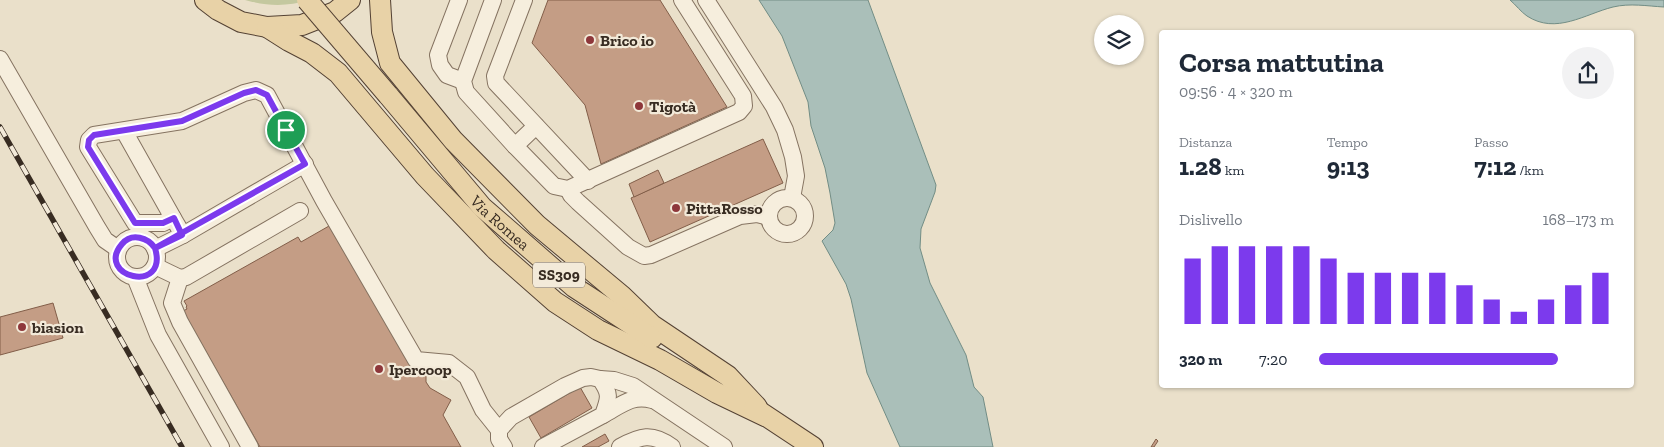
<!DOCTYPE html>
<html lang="it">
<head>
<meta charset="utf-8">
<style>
	body { margin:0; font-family:"Zilla Slab",serif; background:#f2f2f3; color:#1f2937; height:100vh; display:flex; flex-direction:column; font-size:19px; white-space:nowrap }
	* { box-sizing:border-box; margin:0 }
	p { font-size:16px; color:#747a83 }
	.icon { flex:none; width:28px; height:28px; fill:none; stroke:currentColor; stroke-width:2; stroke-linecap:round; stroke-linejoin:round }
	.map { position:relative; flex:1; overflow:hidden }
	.side { position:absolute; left:1159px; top:30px; width:475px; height:358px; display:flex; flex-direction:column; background:#fff; border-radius:5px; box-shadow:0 1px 4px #0004 }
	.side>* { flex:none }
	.controls { position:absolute; left:1094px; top:15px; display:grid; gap:10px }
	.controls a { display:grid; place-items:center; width:50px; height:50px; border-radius:50%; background:#fff; box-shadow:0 1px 4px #0004; font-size:25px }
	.pin { position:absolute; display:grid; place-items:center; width:42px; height:42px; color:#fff; margin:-21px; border:2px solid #fff; border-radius:50%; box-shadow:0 1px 5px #0007 }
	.round { display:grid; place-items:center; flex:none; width:52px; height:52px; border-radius:26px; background:#f2f2f3 }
	.overview { display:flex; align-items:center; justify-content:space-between; height:85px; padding:0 20px }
	h1 { font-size:28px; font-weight:700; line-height:38px }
	.figures { display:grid; grid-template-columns:repeat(3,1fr); gap:8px; height:85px; padding:5px 20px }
	.figures div { display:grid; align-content:center }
	.figures b { font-size:25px; font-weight:700 }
	.figures small { font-size:14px; font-weight:400 }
	.figures p { font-size:14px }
	.chart { height:140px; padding:10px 20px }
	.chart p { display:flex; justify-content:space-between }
	.chart svg { width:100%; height:90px; margin-top:5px; stroke:#7c3aed; stroke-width:6 }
	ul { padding:0 20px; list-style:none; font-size:16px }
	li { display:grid; grid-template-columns:80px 60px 1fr; align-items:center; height:38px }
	li i { height:12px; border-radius:6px; background:#7c3aed }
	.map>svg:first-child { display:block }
	.green { fill:#c4c89f }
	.water { fill:#aabfb9; stroke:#728d85 }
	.building { fill:#c49d85; stroke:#825e49 }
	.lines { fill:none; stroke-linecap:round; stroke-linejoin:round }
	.minor-casing { stroke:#857361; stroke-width:18 }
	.major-casing { stroke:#544234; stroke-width:22 }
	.minor { stroke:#f6eedd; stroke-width:16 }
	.major { stroke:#e8d2a7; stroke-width:20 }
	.rail-casing { stroke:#382c22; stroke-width:5.5 }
	.rail { stroke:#f3ead9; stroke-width:4; stroke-dasharray:11; stroke-linecap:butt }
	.major-bridge-casing { stroke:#544234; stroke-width:22; stroke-linecap:butt }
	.major-bridge { stroke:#e8d2a7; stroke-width:20 }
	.route-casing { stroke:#fff; stroke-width:10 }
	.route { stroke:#7c3aed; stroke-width:6 }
	.poi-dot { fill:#8e373a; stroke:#f3ead9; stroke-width:2 }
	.labels { text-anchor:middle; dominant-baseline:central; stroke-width:4.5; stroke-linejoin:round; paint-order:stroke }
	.shield { fill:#f3ead9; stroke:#706559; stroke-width:1 }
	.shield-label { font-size:15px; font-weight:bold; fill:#382c22 }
	.poi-label { font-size:16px; font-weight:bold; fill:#382c22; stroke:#f3ead9; text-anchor:start }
	.street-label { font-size:16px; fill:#382c22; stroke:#f3ead9 }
</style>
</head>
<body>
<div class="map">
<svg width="1664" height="447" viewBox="0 0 1664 447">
	<rect width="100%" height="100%" fill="#eae0ca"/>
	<path class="green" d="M245 0H309C286 7 267 6 245 0Z"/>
	<g class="water">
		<path d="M759 0H868L936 185 935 192 921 229 920 248 930 283 966 355 974 387 983 397 993 447H900L867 373 851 299 846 284 822 241 833 230 835 223 830 193 825 168 811 126 808 102 782 36Z"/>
		<path d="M1510 0H1664V7C1647 6 1630 3 1613 7 1585 14 1556 35 1527 16 1521 12 1516 5 1510 0Z"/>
	</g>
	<g class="building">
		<path d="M548 0H660L727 107 601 164 585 105 532 43Z"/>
		<path d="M763 139 783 183 650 242 631 198Z"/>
		<path d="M658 170 664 183 634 197 629 184Z"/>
		<path d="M329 226 416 374 426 375V382L430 388 451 400 443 415 461 447H260L183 311 187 309 186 307 187 306 184 301 298 237 301 242Z"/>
		<path d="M53 303 63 338 0 355V317Z"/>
		<path d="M580 387 592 408 541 438 529 417Z"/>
		<path d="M605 434 609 441 598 447H582Z"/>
		<path d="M1156 439 1158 441 1154 447H1151Z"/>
	</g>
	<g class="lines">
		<g class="minor-casing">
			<g id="minor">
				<path d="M459 0 438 55 440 65 447 75 463 81"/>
				<path d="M493 0 463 81 466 92 515 146 554 186 568 189 739 112 744 106 743 96 682 0"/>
				<path d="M524 0 495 76 496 83 588 181"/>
				<path d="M706 0 774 107 785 130 793 157 796 176 792 198"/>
				<path d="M0 59 97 227 105 240 118 249"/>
				<path d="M124 131 173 218"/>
				<path d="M515 146 536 126"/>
				<path d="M568 189 571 195 578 202 628 247 644 256 651 255 740 216 757 214 769 217"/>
				<circle cx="787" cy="216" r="18"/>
				<path d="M183 235 173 218 163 223H135L88 147 89 140 94 135 182 121 244 93 256 90 267 95 324 201 416 360 449 363 467 377 483 410 499 430"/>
				<circle cx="137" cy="257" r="20"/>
				<path d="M155 249 183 235 305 164"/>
				<path d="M155 266 180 278 186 277 300 211"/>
				<path d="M135 277 158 335 221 447"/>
				<path d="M180 278 172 303 180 322 250 447"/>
				<path d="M600 379 614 380 633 386 724 447"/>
				<path d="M603 415C620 406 632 394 652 400"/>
				<path d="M504 447 499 439V430L511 417 565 386 583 378 591 377 600 379C611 394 609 398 603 415L543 447"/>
				<path d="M620 447C640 436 652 432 672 447"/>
			</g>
		</g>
		<g class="major-casing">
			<g id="major">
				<path d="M205 0 218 10 241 22 267 27 302 25 335 12 350 0"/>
				<path d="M380 0 382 32 390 63 453 140 537 225 622 296 652 325 728 376 757 407"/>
				<path d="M267 27 289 41 312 53 338 73 425 176 496 250 555 302 598 330 660 360 717 393 765 416"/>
				<path id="s1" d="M388 95 482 207 574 287 652 338"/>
				<path d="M754 408 813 447"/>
			</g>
		</g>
		<use href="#minor" class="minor"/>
		<use href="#major" class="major"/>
		<g class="rail-casing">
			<path id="rail" d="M0 127 182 447"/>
		</g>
		<use href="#rail" class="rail"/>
		<g class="major-bridge-casing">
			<path id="major-bridge" d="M307 0 388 95"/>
		</g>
		<use href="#major-bridge" class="major-bridge"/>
	</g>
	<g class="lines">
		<g class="route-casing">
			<path id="route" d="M286 130 267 95 256 90 244 93 182 121 94 135 89 140 88 147 135 223H163L174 218 182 235 155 248C169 295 94 277 122 244 132 232 148 238 155 248L305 164 286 130"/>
		</g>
		<use href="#route" class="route"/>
	</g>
	<g class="poi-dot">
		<circle cx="590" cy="40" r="5"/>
		<circle cx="639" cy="106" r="5"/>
		<circle cx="676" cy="208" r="5"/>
		<circle cx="22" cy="327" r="5"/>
		<circle cx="379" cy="369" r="5"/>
	</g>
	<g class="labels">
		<rect class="shield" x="533" y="262.5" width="52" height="25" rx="4"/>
		<g class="shield-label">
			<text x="559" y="275">SS309</text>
		</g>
		<g class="poi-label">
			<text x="600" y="40">Brico io</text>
			<text x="649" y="106">Tigotà</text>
			<text x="686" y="208">PittaRosso</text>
			<text x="32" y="327">biasion</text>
			<text x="389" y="369">Ipercoop</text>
		</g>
		<g class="street-label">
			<text stroke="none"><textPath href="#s1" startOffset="170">Via Romea</textPath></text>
		</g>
	</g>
</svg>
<div class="controls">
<a><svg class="icon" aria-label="layers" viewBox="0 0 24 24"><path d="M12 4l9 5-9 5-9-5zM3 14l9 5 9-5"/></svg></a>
</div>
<div class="pin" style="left:286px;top:130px;background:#1e9e55"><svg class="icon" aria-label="arrive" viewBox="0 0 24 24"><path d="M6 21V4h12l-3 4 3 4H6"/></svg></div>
<section class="side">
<div class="overview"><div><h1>Corsa mattutina</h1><p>09:56 · 4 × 320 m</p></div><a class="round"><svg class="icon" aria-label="share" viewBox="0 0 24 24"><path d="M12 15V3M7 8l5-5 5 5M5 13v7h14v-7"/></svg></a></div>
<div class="figures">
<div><p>Distanza</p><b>1.28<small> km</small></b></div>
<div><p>Tempo</p><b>9:13</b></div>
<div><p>Passo</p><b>7:12<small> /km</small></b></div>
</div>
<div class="chart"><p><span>Dislivello</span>168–173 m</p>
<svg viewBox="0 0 160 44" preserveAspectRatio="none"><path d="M5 44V12M15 44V6M25 44V6M35 44V6M45 44V6M55 44V12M65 44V19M75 44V19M85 44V19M95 44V19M105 44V25M115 44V32M125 44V38M135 44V32M145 44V25M155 44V19"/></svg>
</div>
<ul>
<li><b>320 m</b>7:20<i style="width:81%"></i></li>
</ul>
</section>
</div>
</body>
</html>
